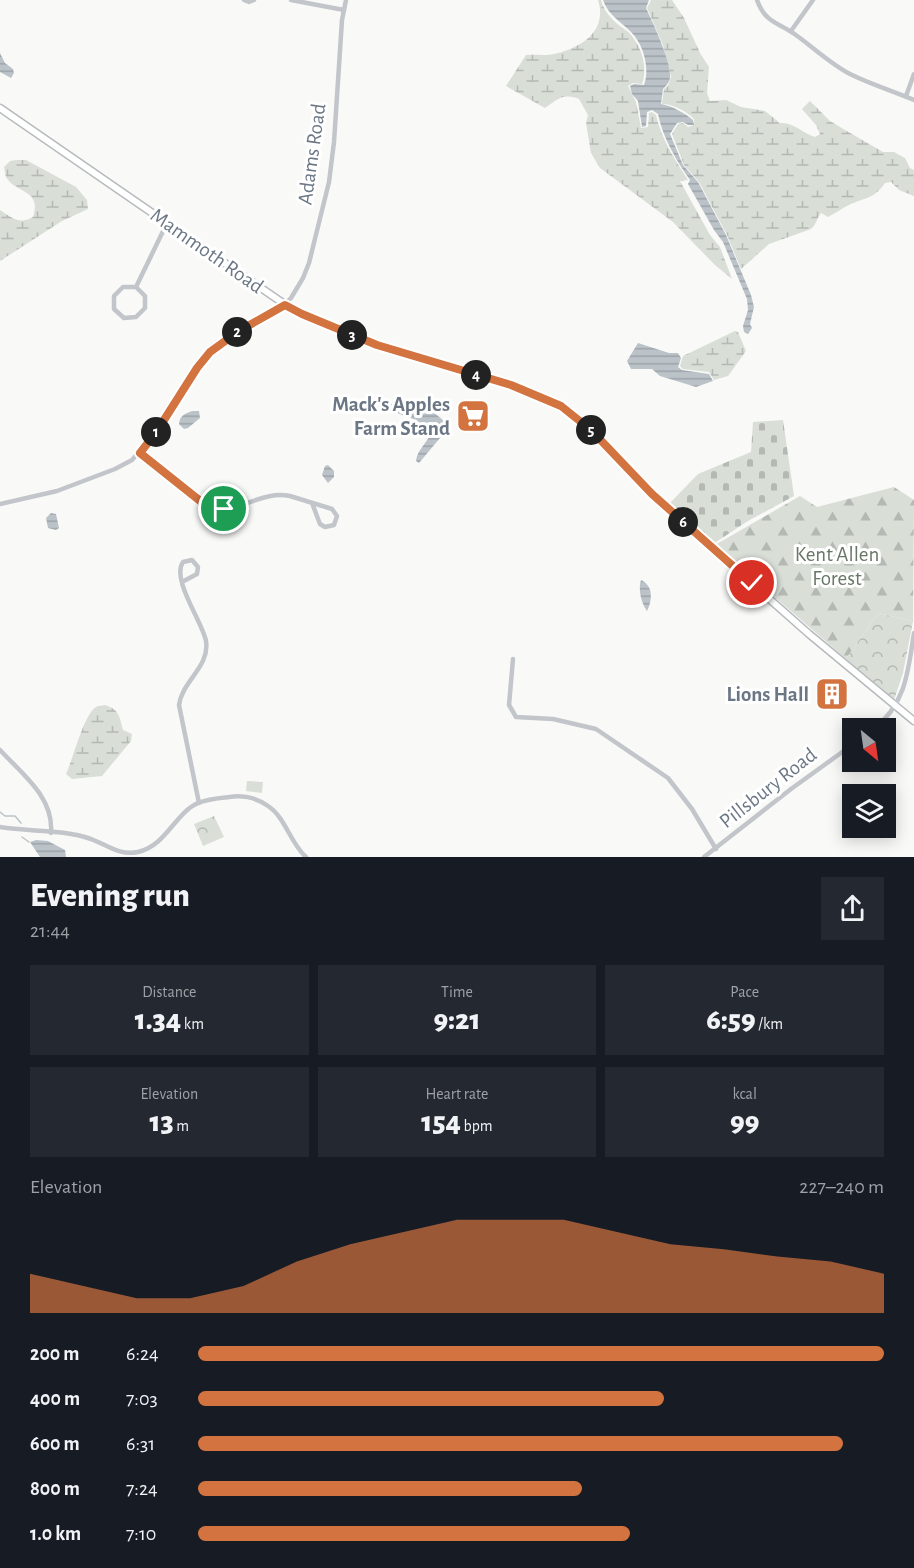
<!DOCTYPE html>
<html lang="en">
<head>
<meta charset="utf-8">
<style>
	body { margin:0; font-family:"Alegreya Sans",sans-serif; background:#242831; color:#f1f3f6; height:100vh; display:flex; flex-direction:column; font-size:22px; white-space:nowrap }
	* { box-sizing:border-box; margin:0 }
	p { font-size:20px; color:#9ea1a6 }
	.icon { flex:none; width:33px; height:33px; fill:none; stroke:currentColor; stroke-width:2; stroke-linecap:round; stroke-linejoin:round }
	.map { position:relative; height:857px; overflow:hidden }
	.details { display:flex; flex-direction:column; background:#171b24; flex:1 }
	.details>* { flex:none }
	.needle { width:39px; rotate:151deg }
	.fabs { position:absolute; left:842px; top:718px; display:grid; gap:12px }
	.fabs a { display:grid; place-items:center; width:54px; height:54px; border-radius:0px; background:#171b24; box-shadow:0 3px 15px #0003; font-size:30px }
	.pin { position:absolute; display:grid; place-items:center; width:51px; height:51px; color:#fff; margin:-26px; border:3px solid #fff; border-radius:50%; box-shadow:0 2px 6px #0007 }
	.km { position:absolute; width:30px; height:30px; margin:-15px; border-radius:50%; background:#222; color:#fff; font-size:16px; line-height:30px; text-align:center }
	.round { display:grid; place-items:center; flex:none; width:63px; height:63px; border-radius:0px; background:#242831 }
	.head { display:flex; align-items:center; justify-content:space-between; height:102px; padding:0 30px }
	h1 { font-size:33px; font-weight:800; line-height:45px }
	.metrics { display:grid; grid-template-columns:repeat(3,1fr); gap:9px; height:102px; padding:6px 30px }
	.metrics div { display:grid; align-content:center; border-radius:0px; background:#242831; text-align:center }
	.metrics b { font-size:30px; font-weight:800 }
	.metrics small { font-size:16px; font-weight:400 }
	.metrics p { font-size:16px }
	.chart { height:168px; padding:12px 30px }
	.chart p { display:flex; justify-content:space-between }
	.chart svg { width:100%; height:108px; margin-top:6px; fill:#d27340; opacity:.7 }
	ul { padding:0 30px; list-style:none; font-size:20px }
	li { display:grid; grid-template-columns:96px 72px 1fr; align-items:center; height:45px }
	li i { height:15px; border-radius:8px; background:#d27340 }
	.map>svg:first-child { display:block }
	.green { fill:#d9ded7 }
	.forest { fill:url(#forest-firs) }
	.wetland { fill:url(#wetland-marsh) }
	.cemetery { fill:url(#cemetery-stones) }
	.park { fill:url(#park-crowns) }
	.water { fill:url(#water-rules) }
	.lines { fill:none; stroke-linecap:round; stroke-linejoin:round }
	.stream { stroke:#bbc3c9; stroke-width:1.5 }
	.major-casing { stroke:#b6b9bd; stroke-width:9 }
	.minor { stroke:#c2c5c9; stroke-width:4.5 }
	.major { stroke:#fff; stroke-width:6 }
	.route-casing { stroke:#fff; stroke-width:12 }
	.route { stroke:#d27340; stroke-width:8 }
	.labels { text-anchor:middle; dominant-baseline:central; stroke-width:6; stroke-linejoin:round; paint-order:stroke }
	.street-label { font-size:21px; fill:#6c7785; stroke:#fff }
	.poi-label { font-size:21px; font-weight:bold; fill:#6c7785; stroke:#fff; text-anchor:end }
	.park-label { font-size:21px; fill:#677866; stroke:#fff }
</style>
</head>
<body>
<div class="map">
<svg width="914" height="857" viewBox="0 0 914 857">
	<defs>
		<pattern id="forest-firs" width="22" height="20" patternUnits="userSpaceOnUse" patternTransform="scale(1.5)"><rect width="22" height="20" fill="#d9ded7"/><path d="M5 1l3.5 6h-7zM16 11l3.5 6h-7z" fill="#b4b9b4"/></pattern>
		<pattern id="wetland-marsh" width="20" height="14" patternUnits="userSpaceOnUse" patternTransform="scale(1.5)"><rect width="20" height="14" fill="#d9ded7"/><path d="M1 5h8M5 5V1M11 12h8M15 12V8" fill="none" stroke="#b4b9b4"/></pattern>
		<pattern id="cemetery-stones" width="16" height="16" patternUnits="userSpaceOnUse" patternTransform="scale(1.5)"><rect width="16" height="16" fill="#d9ded7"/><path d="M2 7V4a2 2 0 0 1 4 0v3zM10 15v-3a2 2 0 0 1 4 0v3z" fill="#b4b9b4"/></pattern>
		<pattern id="park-crowns" width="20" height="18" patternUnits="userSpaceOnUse" patternTransform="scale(1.5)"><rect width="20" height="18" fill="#d9ded7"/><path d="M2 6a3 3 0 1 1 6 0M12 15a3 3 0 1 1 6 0" fill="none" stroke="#b4b9b4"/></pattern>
		<pattern id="water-rules" width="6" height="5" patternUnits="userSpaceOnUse" patternTransform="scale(1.5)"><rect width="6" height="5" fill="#bbc3c9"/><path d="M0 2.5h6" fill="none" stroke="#9ca3a9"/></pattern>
	</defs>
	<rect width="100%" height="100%" fill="#f9f9f8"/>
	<path class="green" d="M247 781 263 782 262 793 246 791Z"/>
	<path class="forest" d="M894 487 914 500 913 621 878 613 846 659 715 545 800 496 817 507Z"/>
	<g class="wetland">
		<path d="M598 0H601C604 11 611 19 620 26 624 29 628 31 631 35 642 48 648 68 642 84L633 83 628 86 636 102 641 128 648 127 649 113 652 112 656 115C661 138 675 160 688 180L680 181 710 235 720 247 732 279 715 265 673 222 600 168 591 153 586 123 588 115 579 99C563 93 558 99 545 108L506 86 526 55C535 54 545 56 554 54 581 48 608 31 598 0Z"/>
		<path d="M651 0H672L684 18 700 53 709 67 707 93 710 101 726 100 741 107 765 111 780 123C794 122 802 133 815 137L820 134 816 125 802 109 810 101 830 121 845 130 883 152H894L905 158 910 168 914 170V196L899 190 891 182 885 183C874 199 866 197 849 205 842 208 836 213 828 217L821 213C816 219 817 224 811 229L769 244 741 269 727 235 699 182 684 165 672 134 678 124 683 123 688 127 694 125V119C686 111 673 104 662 104L664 89 668 86 671 77 663 45 647 8Z"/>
		<path d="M17 160H26L76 187 87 200 88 209 62 221 0 261V210C12 218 20 225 33 217 42 189 16 194 6 177 5 174 5 171 4 167L10 161Z"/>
		<path d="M735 331 738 332 746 351 728 376 714 380 709 372 683 369 680 366 683 356Z"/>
		<path d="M105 705C120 710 119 716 123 730L132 734 131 741 102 776 72 779 66 774C73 759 84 714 96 707 99 705 102 706 105 705Z"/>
	</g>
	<path class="cemetery" d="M783 420 794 496 748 521 713 544 670 503 698 474 751 452 753 422Z"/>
	<g class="park">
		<path d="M878 613 913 621 903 673 894 700 846 659Z"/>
		<path d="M214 816 224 837 203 846 194 824Z"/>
	</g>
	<g class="water">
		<path d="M603 0H649L646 8C653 23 671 61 670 77 670 82 666 86 663 89L661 104C672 106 685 113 693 120L694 125H688L683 122 677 123 670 134 683 165 698 182 726 235 751 295 754 307 750 324 752 328 748 334 744 332 743 326 748 310 747 299 723 242 714 230 688 184 690 180C676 160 663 138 658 114L652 110 647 112 646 126 642 127 638 101 632 94 630 86 634 84 644 85C650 69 644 45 631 32 620 21 608 15 603 0Z"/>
		<path d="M0 53 5 63 13 69 14 73 11 78 0 72Z"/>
		<path d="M638 343 669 353H678L681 358 678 367 682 370 709 374 713 381 696 387 660 376 652 369H631L627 361Z"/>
		<path d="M395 401 432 411 443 420 445 432 419 463 416 461C417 449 429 442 431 431L416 420 389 410 390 405Z"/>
		<path d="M192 411H199L200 418 188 428 184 429 179 424C180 415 185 414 192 411Z"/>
		<path d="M328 465 334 471V477L328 483 322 475 325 466Z"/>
		<path d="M51 513 56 514 59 528 56 530 48 528 46 518Z"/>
		<path d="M641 580C654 586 652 601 647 611 641 603 638 589 641 580Z"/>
		<path d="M36 840 48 841 65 850 66 857H40L30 842Z"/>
	</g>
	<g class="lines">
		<g class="stream">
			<path d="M0 812 5 816H15L21 823"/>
			<path d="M22 837 29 842"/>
		</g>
		<g class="major-casing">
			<path id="major" d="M0 108 293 310 377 345 511 385 561 406 591 430 647 489 688 527 809 634 914 721"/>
		</g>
		<g class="minor">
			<path d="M244 0 249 2 254 0"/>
			<path d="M291 0 344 10"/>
			<path d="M757 0C765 22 776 22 793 33 812 46 829 63 850 74 870 84 893 91 914 100"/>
			<path d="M791 31 813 0"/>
			<path d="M906 96 914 74"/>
			<path d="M136 287 145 296V308L136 317 124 318 114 309V296L123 287H136L167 223"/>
			<path d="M140 452C156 466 193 501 211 507 219 509 227 509 235 507 254 502 269 492 290 496L332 509 337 516 334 525 325 527 320 524 312 503"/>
			<path d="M0 504 57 491 115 469 132 460 157 431 191 376 210 352 239 331 281 308 291 298 303 278 309 263 329 182 334 142 342 20 346 0"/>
			<path d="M182 582 197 574 198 567 192 560 183 562C171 579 202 621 206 641 210 667 182 681 179 705L199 803"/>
			<path d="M513 659 509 705 516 717 553 719 596 729 668 778 692 809 716 849"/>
			<path d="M874 729C906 703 908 672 914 633"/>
			<path d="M0 750C22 774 54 797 51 833"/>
			<path d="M0 827C30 832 62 829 91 839 107 845 120 856 138 852 166 846 175 813 198 803 207 799 219 798 229 797 243 795 257 798 268 806 286 818 290 843 306 857"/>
			<path d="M704 857 791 789 852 745"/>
		</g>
		<use href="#major" class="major"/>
	</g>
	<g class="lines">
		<g class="route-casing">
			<path id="route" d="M224 509 204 504 140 453 157 431 197 368 210 352 239 331 285 305 302 314 377 345 511 385 561 406 591 430 652 494 752 583"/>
		</g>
		<use href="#route" class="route"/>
	</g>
	<defs>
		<g id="supermarket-square" transform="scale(1.725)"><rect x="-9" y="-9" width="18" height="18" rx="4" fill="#d27340" stroke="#fff"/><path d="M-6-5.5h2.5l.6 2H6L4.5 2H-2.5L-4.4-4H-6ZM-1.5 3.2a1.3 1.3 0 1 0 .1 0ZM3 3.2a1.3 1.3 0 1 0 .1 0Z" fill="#fff"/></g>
		<g id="building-square" transform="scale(1.725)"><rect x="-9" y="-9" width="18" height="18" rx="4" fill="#d27340" stroke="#fff"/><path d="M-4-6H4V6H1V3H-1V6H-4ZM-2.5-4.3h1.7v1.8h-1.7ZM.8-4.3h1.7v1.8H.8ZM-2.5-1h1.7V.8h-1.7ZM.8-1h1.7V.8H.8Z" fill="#fff"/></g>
	</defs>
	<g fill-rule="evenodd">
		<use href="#supermarket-square" x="473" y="416"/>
		<use href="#building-square" x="832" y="694"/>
	</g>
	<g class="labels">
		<g class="street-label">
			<text transform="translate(312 154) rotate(-82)">Adams Road</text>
			<text transform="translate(207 251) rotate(35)">Mammoth Road</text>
			<text transform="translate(768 788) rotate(-38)">Pillsbury Road</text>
		</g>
		<g class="poi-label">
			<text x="450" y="404">Mack's Apples<tspan x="450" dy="24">Farm Stand</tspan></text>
			<text x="809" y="694">Lions Hall</text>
		</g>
		<g class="park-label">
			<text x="837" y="554">Kent Allen<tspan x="837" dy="24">Forest</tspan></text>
		</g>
	</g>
</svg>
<div class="fabs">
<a><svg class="needle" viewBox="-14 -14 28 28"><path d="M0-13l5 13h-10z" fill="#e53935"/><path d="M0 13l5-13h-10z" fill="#9ea1a6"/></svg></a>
<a><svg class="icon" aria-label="layers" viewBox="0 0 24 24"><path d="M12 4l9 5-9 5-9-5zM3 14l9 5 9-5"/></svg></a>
</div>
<div class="pin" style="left:224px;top:509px;background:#1e9e55"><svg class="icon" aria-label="arrive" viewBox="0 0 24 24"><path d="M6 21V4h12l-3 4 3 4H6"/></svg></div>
<div class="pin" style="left:752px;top:583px;background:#d93025"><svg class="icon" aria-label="check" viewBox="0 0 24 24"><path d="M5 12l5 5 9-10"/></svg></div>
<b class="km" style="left:156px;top:432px">1</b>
<b class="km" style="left:237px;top:332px">2</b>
<b class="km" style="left:352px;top:335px">3</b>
<b class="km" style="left:476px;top:375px">4</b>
<b class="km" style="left:591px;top:430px">5</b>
<b class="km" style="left:683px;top:522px">6</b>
</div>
<section class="details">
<div class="head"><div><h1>Evening run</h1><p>21:44</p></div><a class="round"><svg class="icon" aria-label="share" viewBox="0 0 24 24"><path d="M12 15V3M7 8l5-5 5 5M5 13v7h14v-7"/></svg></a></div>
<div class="metrics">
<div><p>Distance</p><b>1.34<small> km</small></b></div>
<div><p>Time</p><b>9:21</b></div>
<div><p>Pace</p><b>6:59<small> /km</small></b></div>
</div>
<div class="metrics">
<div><p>Elevation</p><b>13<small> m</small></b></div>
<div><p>Heart rate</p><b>154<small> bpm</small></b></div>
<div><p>kcal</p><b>99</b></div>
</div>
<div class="chart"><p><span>Elevation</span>227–240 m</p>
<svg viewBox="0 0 160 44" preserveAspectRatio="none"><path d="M0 44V28L10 33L20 38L30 38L40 33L50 23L60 16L70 11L80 6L90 6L100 6L110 11L120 16L130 18L140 21L150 23L160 28V44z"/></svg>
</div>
<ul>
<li><b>200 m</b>6:24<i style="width:100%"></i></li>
<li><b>400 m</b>7:03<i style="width:68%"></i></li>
<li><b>600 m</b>6:31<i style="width:94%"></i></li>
<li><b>800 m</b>7:24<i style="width:56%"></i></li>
<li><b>1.0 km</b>7:10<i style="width:63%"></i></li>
</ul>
</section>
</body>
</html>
